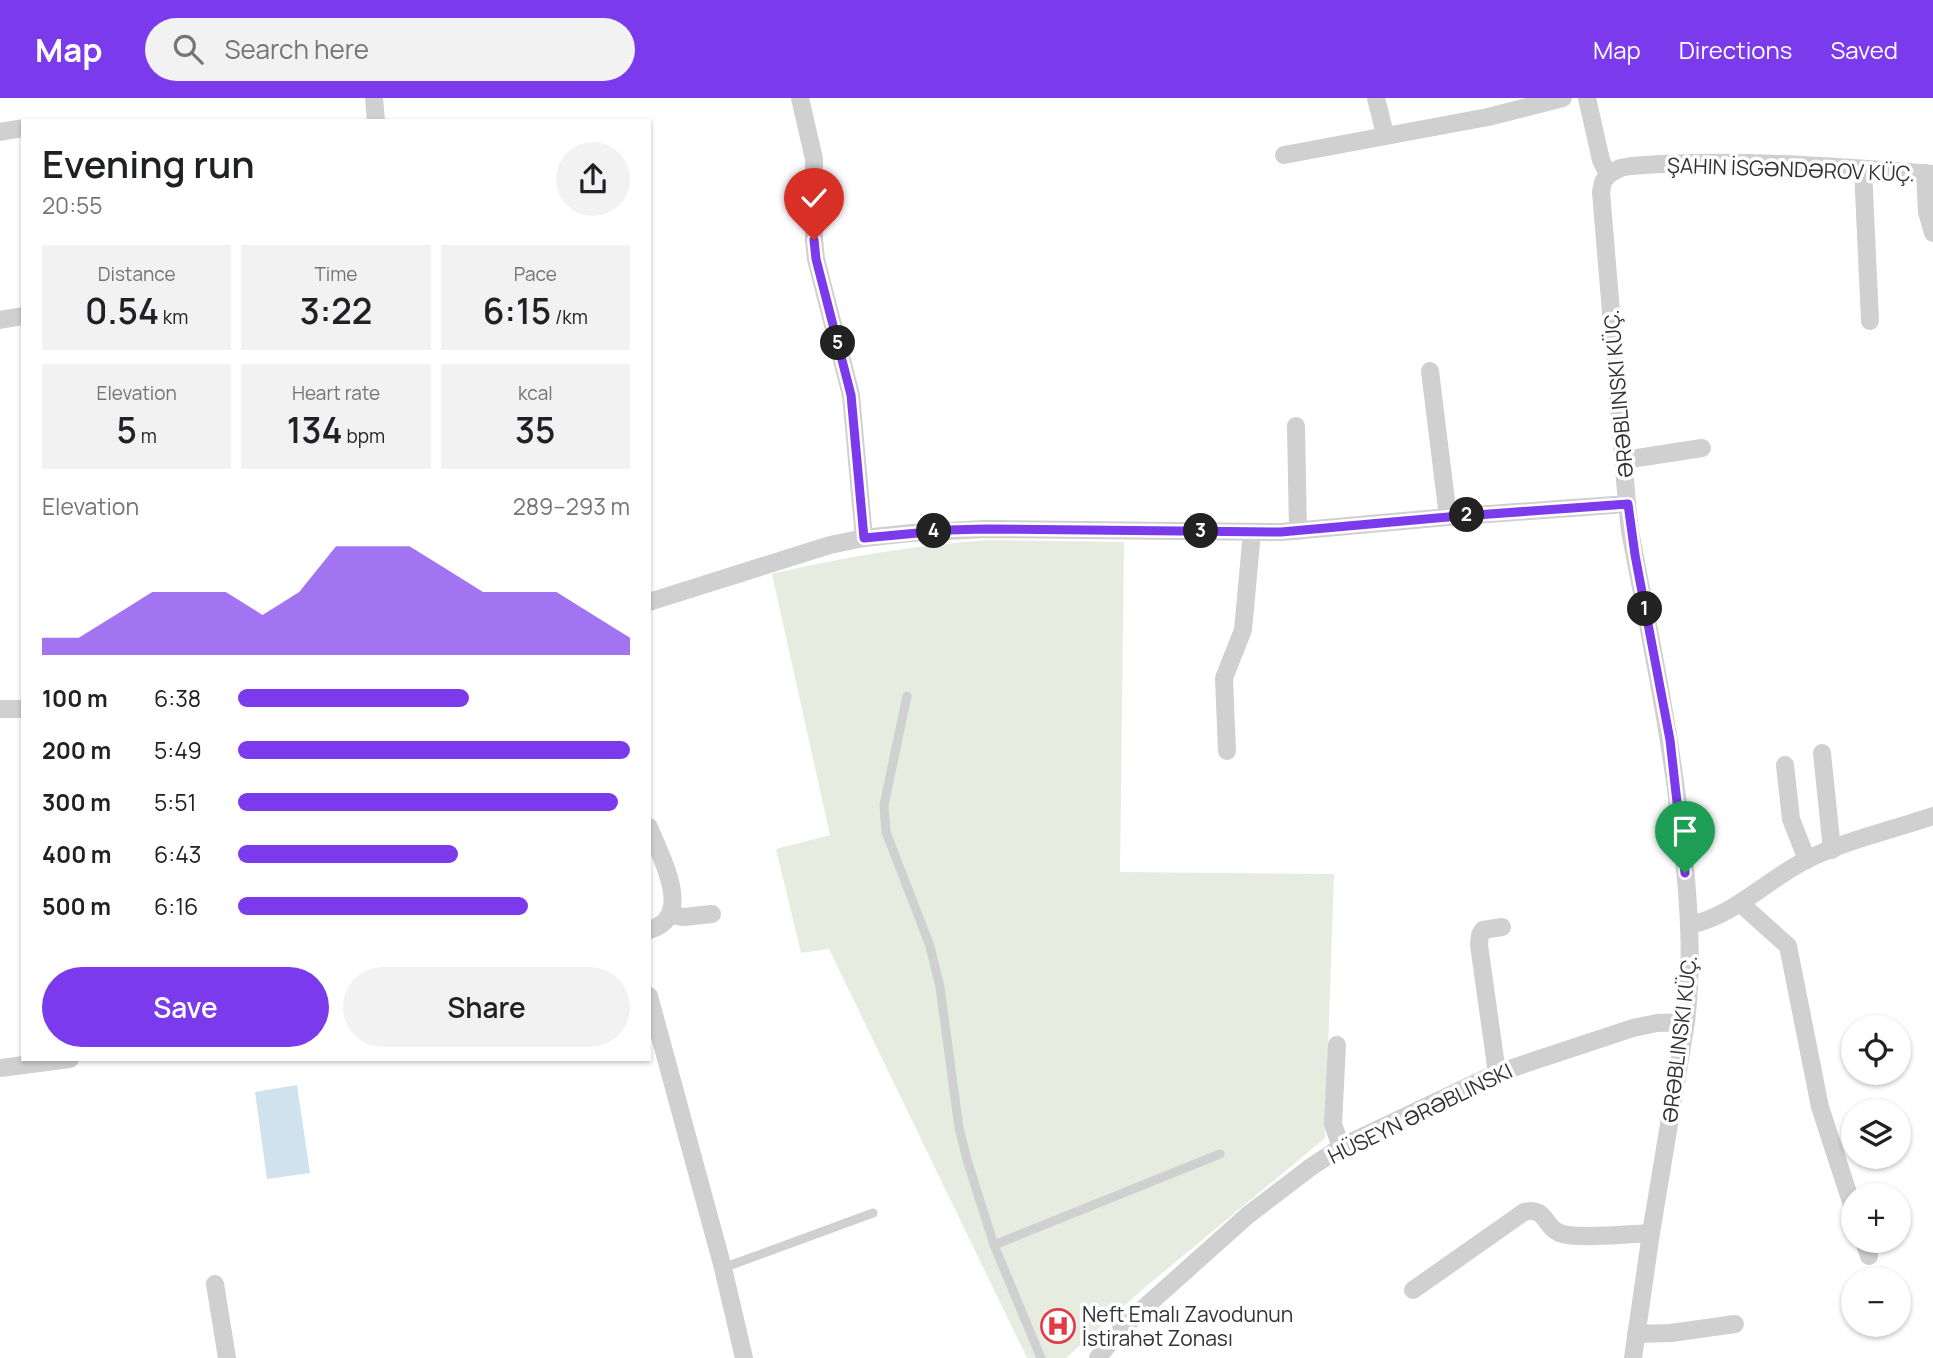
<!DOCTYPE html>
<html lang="en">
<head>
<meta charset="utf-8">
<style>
	body { margin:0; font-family:Manrope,sans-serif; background:#f2f2f2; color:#202124; height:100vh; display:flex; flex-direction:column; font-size:26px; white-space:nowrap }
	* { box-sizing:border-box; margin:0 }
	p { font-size:23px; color:#757577 }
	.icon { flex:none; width:38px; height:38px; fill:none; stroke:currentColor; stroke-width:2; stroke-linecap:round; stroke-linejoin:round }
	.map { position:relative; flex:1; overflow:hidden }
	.side { position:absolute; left:21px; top:21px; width:630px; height:942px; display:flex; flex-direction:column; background:#fff; border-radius:0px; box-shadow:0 2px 5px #0004 }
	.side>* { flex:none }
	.tools { position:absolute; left:1841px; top:917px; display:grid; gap:14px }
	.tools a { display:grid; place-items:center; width:70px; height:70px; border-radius:50%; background:#fff; box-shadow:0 2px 5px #0004; font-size:35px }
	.pin { position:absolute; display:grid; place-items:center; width:60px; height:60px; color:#fff; margin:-72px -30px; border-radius:50% 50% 50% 0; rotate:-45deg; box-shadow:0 0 7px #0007 }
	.pin .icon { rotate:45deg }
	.km { position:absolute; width:35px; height:35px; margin:-18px; border-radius:50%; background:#222; color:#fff; font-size:19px; line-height:35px; text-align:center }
	.round { display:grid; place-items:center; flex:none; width:74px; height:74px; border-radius:37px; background:#f2f2f2 }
	.headline { display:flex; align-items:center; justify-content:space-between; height:119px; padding:0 21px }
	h1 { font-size:38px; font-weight:600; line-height:52px }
	.metrics { display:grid; grid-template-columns:repeat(3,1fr); gap:10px; height:119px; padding:7px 21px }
	.metrics div { display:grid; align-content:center; border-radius:0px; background:#f2f2f2; text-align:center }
	.metrics b { font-size:35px; font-weight:600 }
	.metrics small { font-size:19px; font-weight:400 }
	.metrics p { font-size:19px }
	.chart { height:196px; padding:14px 21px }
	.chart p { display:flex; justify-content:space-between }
	.chart svg { width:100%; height:126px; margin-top:7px; fill:#7c3aed; opacity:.7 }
	.button { display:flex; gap:14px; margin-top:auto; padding:14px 21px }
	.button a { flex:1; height:80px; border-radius:42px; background:#7c3aed; color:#fff; font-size:28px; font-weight:600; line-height:80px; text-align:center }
	.button a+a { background:#f2f2f2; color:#202124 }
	ul { padding:0 21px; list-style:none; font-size:23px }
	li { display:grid; grid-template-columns:112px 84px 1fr; align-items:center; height:52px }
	li i { height:18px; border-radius:9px; background:#7c3aed }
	header { display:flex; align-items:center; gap:42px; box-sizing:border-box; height:98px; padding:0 35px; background:#7c3aed; color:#fff }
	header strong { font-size:33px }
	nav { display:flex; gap:38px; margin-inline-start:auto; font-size:24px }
	.search { width:490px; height:63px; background:#f2f2f2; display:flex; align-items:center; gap:18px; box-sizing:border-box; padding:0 24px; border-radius:38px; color:#757577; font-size:26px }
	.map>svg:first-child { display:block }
	.green { fill:#e6ecdf }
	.water { fill:#cfe2ee }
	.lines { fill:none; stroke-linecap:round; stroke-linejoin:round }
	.service { stroke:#d0d0d0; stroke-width:9 }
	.minor { stroke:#d0d0d0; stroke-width:18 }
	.route-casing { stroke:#fff; stroke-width:14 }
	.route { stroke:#7c3aed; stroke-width:9 }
	.labels { text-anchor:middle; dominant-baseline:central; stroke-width:7; stroke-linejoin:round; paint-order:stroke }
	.street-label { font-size:21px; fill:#333; stroke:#fff }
	.poi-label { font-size:21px; fill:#333; stroke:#fff; text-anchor:start }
</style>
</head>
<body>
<header>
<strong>Map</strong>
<div class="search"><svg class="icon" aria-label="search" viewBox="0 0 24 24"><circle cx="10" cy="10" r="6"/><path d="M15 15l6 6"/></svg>Search here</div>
<nav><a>Map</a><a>Directions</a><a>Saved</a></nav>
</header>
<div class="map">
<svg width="1933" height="1260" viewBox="0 0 1933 1260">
	<rect width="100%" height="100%" fill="#fff"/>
	<path class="green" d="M990 442 1124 444 1120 774 1334 776 1325 1040 1143 1191 1066 1260H1027L829 851 801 855 776 751 830 737 772 476C844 459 916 447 990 442Z"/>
	<path class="water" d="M297 987 310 1075 267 1081 255 994Z"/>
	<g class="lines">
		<g class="service">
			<path d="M907 598 884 707 886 734 930 848 940 889 959 1030 968 1065 994 1147 1041 1260"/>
			<path d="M994 1147 1220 1056"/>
			<path d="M723 1170 873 1115"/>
		</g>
		<g class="minor">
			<path d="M374 0 376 23"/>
			<path d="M800 0 814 61V142L816 161 851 297 864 440"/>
			<path d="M1376 0 1385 36"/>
			<path d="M1587 0 1601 62 1608 77"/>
			<path d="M0 34 23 30"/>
			<path d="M1284 57 1488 19 1563 0"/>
			<path d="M1863 71 1870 223"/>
			<path d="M1925 75 1927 114 1933 135"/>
			<path d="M1608 77 1603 84 1601 94 1627 406 1630 433C1650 538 1672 642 1683 749 1689 808 1693 865 1686 924L1651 1135 1633 1260"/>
			<path d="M1608 77 1620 70 1631 68C1732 60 1833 68 1933 76"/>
			<path d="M0 222 23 218"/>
			<path d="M1430 273 1448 419"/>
			<path d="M1296 328 1298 433"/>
			<path d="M1624 362 1702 350"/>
			<path d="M649 504 830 447 864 440 911 435 985 431 1281 434 1448 419 1627 406"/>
			<path d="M0 611H23"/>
			<path d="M1227 653 1224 580 1243 532 1252 434"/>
			<path d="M1822 655 1832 752"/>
			<path d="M1785 667 1791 721 1807 762"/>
			<path d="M649 729C660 758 696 819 649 832"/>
			<path d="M1740 805 1788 848 1820 1009 1853 1110"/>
			<path d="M670 817 684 819 712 816"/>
			<path d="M1690 827C1735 817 1767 782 1806 762 1846 742 1892 732 1933 718"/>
			<path d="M649 898 723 1170 744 1260"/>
			<path d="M1337 947 1333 1026 1341 1049"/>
			<path d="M0 970 70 961"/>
			<path d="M1497 975 1479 847 1480 837 1483 832 1502 829"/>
			<path d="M1864 1143 1869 1158"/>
			<path d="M215 1186 227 1260"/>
			<path d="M1413 1192 1524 1114C1548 1108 1543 1131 1563 1136 1581 1141 1630 1136 1651 1135"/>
			<path d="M1636 1236 1671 1235 1735 1226"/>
			<path d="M1098 1260 1110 1244 1135 1218 1248 1117 1311 1069 1341 1049 1497 975 1633 930 1657 925 1686 924"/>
		</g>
	</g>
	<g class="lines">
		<g class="route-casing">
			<path id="route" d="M814 142 816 161 851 297 864 440 950 432 985 431 1281 434 1448 419 1628 406 1635 457 1670 642 1685 775"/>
		</g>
		<use href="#route" class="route"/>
	</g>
	<defs>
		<g id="hospital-ring" transform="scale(1.75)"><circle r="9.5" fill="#fff" stroke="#e63946" stroke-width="1.5"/><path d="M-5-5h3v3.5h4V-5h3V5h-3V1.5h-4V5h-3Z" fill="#e63946"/></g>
	</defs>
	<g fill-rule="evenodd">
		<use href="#hospital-ring" x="1058" y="1228"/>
	</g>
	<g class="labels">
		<g class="street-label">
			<text transform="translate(1791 71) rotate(2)">ŞAHIN İSGƏNDƏROV KÜÇ.</text>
			<text transform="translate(1618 296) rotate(-95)">ƏRƏBLINSKI KÜÇ.</text>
			<text transform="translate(1679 941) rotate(-83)">ƏRƏBLINSKI KÜÇ.</text>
			<text transform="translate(1420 1015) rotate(-26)">HÜSEYN ƏRƏBLINSKI</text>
		</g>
		<g class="poi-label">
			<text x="1082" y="1216">Neft Emalı Zavodunun<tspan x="1082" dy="24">İstirahət Zonası</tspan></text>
		</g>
	</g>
</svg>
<div class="tools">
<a><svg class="icon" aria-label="locate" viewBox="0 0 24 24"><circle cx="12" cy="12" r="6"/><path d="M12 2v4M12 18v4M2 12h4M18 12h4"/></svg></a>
<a><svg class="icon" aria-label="layers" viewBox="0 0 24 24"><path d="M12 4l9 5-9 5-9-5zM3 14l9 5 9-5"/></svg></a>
<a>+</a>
<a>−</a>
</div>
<div class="pin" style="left:1685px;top:775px;background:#1e9e55"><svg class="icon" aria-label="arrive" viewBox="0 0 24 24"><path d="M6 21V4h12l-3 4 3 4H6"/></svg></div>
<div class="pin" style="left:814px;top:142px;background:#d93025"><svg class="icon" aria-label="check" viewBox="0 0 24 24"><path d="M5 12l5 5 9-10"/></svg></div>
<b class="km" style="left:1645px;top:511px">1</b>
<b class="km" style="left:1467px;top:417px">2</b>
<b class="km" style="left:1201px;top:433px">3</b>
<b class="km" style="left:934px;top:433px">4</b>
<b class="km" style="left:838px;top:245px">5</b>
<section class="side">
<div class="headline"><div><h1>Evening run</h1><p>20:55</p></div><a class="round"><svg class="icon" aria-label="share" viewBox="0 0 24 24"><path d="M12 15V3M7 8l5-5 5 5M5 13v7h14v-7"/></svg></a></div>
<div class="metrics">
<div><p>Distance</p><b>0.54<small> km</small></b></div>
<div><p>Time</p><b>3:22</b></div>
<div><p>Pace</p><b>6:15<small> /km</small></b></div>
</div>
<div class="metrics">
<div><p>Elevation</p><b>5<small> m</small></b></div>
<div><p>Heart rate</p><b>134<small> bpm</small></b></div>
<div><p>kcal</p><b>35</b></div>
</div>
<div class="chart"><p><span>Elevation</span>289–293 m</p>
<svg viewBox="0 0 160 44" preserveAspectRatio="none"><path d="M0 44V38L10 38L20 30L30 22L40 22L50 22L60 30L70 22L80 6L90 6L100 6L110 14L120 22L130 22L140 22L150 30L160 38V44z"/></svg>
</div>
<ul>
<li><b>100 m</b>6:38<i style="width:59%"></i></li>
<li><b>200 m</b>5:49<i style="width:100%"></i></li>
<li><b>300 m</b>5:51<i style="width:97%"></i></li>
<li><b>400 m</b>6:43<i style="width:56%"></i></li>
<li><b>500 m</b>6:16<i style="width:74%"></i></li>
</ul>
<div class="button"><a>Save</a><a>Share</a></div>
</section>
</div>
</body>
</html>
